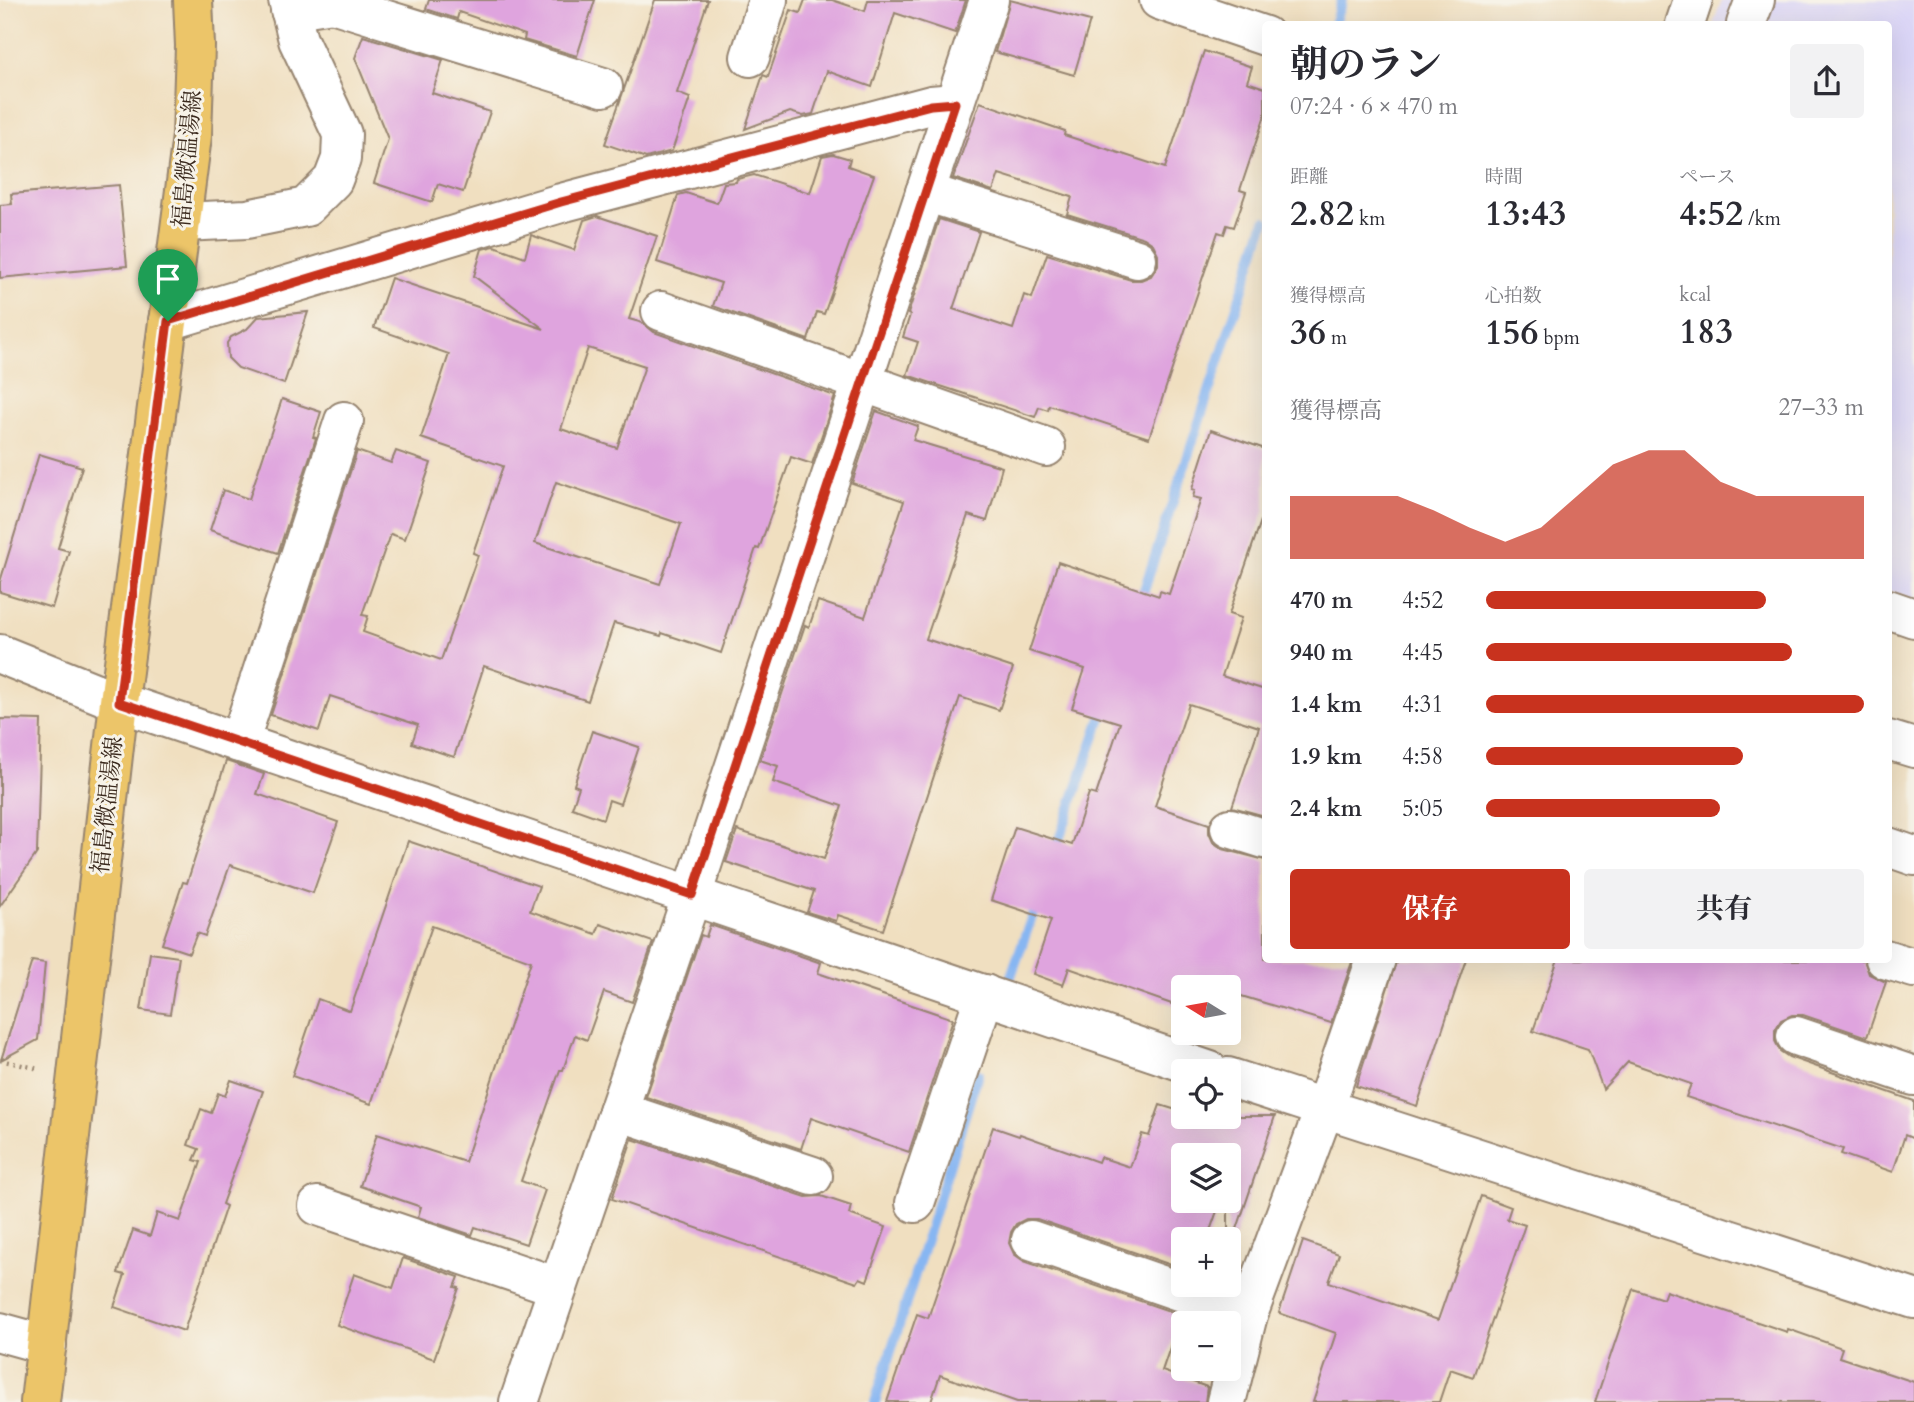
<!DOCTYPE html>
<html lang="ja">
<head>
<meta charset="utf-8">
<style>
	body { margin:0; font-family:Cardo,"Noto Serif JP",serif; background:#f2f2f3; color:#2b2b33; height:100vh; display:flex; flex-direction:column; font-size:26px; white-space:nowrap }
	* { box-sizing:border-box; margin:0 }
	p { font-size:23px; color:#7c7c81 }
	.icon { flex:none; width:38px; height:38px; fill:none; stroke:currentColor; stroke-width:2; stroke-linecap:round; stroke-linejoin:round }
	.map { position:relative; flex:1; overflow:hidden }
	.drawer { position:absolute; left:1262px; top:21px; width:630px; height:942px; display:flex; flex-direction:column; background:#fff; border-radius:7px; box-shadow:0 7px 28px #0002 }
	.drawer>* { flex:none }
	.needle { width:46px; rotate:281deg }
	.tools { position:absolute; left:1171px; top:975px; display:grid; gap:14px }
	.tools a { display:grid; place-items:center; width:70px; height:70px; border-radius:7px; background:#fff; box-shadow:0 7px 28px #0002; font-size:35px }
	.pin { position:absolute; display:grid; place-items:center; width:60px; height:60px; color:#fff; margin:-72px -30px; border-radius:50% 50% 50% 0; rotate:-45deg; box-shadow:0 0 7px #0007 }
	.pin .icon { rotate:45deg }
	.round { display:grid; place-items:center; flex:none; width:74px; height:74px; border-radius:7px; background:#f2f2f3 }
	.head { display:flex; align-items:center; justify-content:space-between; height:119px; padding:0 28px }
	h1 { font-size:38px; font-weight:700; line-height:52px }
	.stats { display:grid; grid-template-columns:repeat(3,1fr); gap:10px; height:119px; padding:7px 28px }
	.stats div { display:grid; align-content:center }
	.stats b { font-size:35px; font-weight:700 }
	.stats small { font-size:19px; font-weight:400 }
	.stats p { font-size:19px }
	.chart { height:196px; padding:14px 28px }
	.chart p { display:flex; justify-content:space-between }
	.chart svg { width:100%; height:126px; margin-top:7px; fill:#c8321e; opacity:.7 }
	.action { display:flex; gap:14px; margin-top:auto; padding:14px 28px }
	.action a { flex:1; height:80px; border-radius:7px; background:#c8321e; color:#fff; font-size:28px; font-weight:700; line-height:80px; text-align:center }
	.action a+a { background:#f2f2f3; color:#2b2b33 }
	ul { padding:0 28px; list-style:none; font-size:23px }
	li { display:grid; grid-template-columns:112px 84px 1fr; align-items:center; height:52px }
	li i { height:18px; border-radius:9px; background:#c8321e }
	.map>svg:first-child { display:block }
	.built { fill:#dbd6f7 }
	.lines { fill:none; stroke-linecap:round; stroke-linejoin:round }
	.stream { stroke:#87b6f2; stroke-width:10 }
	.building { fill:#dfa4de; fill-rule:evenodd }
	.minor-casing { stroke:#96846f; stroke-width:42 }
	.major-casing { stroke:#96846f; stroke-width:42 }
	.path { stroke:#96846f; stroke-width:4.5; stroke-dasharray:2 5; stroke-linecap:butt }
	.minor { stroke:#fff; stroke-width:38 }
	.major { stroke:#ecc569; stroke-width:38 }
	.route-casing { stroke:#fff; stroke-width:14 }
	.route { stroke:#c8321e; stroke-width:9 }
	.labels { text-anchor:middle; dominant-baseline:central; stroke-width:6; stroke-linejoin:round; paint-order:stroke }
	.street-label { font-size:23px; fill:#3b2a1e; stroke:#f7f3e8 }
</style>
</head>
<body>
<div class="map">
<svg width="1914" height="1402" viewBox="0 0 1914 1402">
	<rect width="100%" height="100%" fill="#f7f3e8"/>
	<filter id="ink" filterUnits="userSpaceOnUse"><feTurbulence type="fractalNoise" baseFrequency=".0143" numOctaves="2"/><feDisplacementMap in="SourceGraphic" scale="14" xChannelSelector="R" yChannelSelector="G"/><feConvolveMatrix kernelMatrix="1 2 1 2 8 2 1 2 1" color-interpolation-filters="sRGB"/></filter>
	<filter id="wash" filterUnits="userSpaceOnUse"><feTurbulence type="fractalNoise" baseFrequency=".00686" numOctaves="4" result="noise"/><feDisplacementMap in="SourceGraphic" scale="28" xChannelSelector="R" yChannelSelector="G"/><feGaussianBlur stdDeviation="1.57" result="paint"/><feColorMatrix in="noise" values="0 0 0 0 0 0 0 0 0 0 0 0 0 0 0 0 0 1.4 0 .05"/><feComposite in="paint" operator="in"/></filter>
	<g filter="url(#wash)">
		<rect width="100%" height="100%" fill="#f0dfc0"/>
		<path class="built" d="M1722 0H1914V599L1888 590V24H1713Z"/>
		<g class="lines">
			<g class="stream">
				<path d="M1334 24 1342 0"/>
				<path d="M1140 602 1265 221"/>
				<path d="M1054 854 1106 704"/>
				<path d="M1004 996 1037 902"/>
				<path d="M875 1402 978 1074"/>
			</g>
		</g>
		<g id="blocks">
			<g class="building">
				<path d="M429 0H595L577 56 524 40 525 35 459 12 457 19 426 9Z"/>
				<path d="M655 0H708L677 93 690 98 672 151 646 158 605 144Z"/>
				<path d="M805 0H832L865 11 868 0H966L955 33 895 13 872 87 827 71 813 114 803 116 790 112 745 129 763 75 768 77 791 10 800 13Z"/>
				<path d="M1010 0 1090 21 1074 75 995 52Z"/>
				<path d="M363 36 443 60 432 93 490 112 463 192 438 184 432 202 374 183 388 139 355 58Z"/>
				<path d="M1204 51 1252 67 1247 82 1265 88V115L1240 190 1246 192 1234 227 1227 225 1224 234 1218 232 1149 438 1049 405 1048 410 1039 407 1035 417 907 375 918 342 903 337 910 315 908 314 939 219 979 232 953 309 1013 329 1024 295 1032 298 1047 254 1131 280H1141L1151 276 1158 265V254L1153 244 1144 238 1067 214 1072 197 999 174 993 191 953 178 980 102 1065 131 1064 135 1165 168Z"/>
				<path d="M833 154 850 159 848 166 874 175 824 314 817 312 808 340 713 306 721 283 657 262 678 195 686 193 717 203 724 183 736 182 737 179 754 175 810 193 822 156Z"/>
				<path d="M119 185 127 266 0 278V205L12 204 11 194Z"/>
				<path d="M597 216 657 236 629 319 643 323 654 332 835 396 812 464 791 457 759 549 756 548 721 653 662 633 661 636 614 623 588 701 484 666 454 757 412 743 418 725 330 696 319 731 271 715 357 451 391 463 396 451 431 463 405 539 391 534 387 546H386L362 615 368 616 363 632 441 660 478 555 473 553 503 466 421 438 449 354 374 328 391 278 544 329 474 276 482 249 494 246 525 257 531 235 574 250 584 220ZM588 348 645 366 617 448 561 429ZM556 482 681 524 660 584 535 543Z"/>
				<path d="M308 312 284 384 238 368 228 358 227 343 231 337 247 329 258 317Z"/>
				<path d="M282 399 321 412 313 437 316 438 278 553 210 530 223 490 249 499Z"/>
				<path d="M876 411 918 426 913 440 1002 467 987 521 968 515 926 639 1013 668 999 710 960 697 883 930 838 915 836 921 807 912 814 891 726 862 737 830 824 859 842 806 773 782 778 766 760 760 805 625 809 627 818 601 865 617 904 501 852 483Z"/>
				<path d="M1211 430 1265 449V509L1229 614 1241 618 1222 676 1265 690V816L1232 807 1259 727 1189 704 1155 806 1209 824V833L1213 842 1223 849 1265 860V959H1353L1331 1023 1228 992V987H1183V1008L1069 968 1063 985 1033 974 1051 920 991 900 1015 827 1072 845 1089 793 1096 795 1120 723 1072 708 1085 669 1029 651 1058 562 1159 596 1160 591 1169 594 1201 499 1193 497 1195 490 1192 489Z"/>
				<path d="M39 454 82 467 58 548 69 551 52 608 0 592V582Z"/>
				<path d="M0 719 41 720 37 853 0 906Z"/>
				<path d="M592 731 639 747 620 804 609 800 603 819 572 808 579 787 574 785Z"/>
				<path d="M226 761 264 774 257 794 338 822 313 893 230 865 205 936 197 933 189 953 162 944 183 882 187 883Z"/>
				<path d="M408 841 539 886 530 911 596 934 600 924 653 942 632 1002 604 992 587 1040 575 1035 563 1070H560L521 1181 545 1190 526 1244 475 1227 472 1235 418 1217 421 1207 360 1186 377 1134 465 1162 531 961 432 926 371 1104 292 1076 318 999 350 1011Z"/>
				<path d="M710 925 821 963 818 973 953 1019 909 1152 811 1118 801 1149 646 1097 701 935 706 937Z"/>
				<path d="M150 953 179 957 170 1014 141 1010Z"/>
				<path d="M1397 959H1466L1417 1106 1356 1086Z"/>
				<path d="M1558 959 1864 960 1869 974 1886 982 1867 1037 1803 1015H1792L1781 1020 1775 1030V1041L1780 1051 1789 1057 1914 1101V1139L1905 1135 1893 1172 1841 1154 1843 1149 1686 1097 1691 1084 1628 1062 1603 1089 1588 1049 1533 1031Z"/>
				<path d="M32 961 45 963 38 1040 1 1060Z"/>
				<path d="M231 1080 263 1091 222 1204 226 1206 184 1331 114 1307 125 1275 118 1273 133 1230 150 1236 157 1213 180 1221 201 1162 194 1160 199 1149 188 1145 201 1109 211 1113 218 1093 225 1096Z"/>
				<path d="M1160 1105 1183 1112V1116H1275L1234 1238 1228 1237V1155H1183V1200H1221L1207 1239H1183V1269L1037 1219H1026L1016 1224 1011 1232 1009 1243 1014 1254 1024 1261 1181 1315 1162 1371 1207 1387 1205 1402H1017L940 1375 931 1402H887L917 1314 928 1318 993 1127 1019 1136 1020 1134 1098 1162 1100 1157 1130 1167 1142 1134 1149 1136Z"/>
				<path d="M632 1139 806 1197 821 1196 851 1206 849 1214 886 1227 867 1281 860 1278 857 1283 612 1199Z"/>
				<path d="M1481 1196 1511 1207 1507 1219 1525 1225 1473 1377 1450 1369 1439 1402H1313L1336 1333 1279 1313 1303 1241 1339 1254 1329 1282 1438 1320Z"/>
				<path d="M403 1258 459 1277 455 1287 459 1288 434 1359 337 1325 354 1274 393 1288Z"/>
				<path d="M1633 1289 1663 1299 1666 1291 1787 1332 1788 1329 1842 1348 1839 1357 1914 1382V1402H1595Z"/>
			</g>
		</g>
	</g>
	<g filter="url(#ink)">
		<use href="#blocks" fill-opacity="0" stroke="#96846f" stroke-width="2"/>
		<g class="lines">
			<g class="minor-casing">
				<g id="minor">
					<path d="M1159 0 1265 36"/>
					<path d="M290 10 332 3 603 87"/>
					<path d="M1685 24 1693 0"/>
					<path d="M1746 24 1755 0"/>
					<path d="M750 57 768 0"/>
					<path d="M925 192 1137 259"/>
					<path d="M182 222 247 219 306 207 333 180 341 159 342 134 298 40 288 0"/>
					<path d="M661 311 1046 447"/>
					<path d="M168 321 561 203 931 105 955 103"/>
					<path d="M1888 609 1914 618"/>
					<path d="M0 654 119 702 1210 1071"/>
					<path d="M1888 740 1914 748"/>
					<path d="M239 743 344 421"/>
					<path d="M1230 828 1265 839"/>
					<path d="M1888 847 1914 856"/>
					<path d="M1885 959 1914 968"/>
					<path d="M1796 1036 1914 1076"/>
					<path d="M1228 1077 1914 1299"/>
					<path d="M618 1111 813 1176"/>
					<path d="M915 1203 985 994"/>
					<path d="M318 1206 558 1287"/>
					<path d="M1031 1240 1248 1315"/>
					<path d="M0 1332 47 1345"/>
					<path d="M519 1402 692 895 989 0"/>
					<path d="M1226 1402 1248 1315 1324 1110 1376 959"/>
				</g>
			</g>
			<g class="major-casing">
				<path id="major" d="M40 1402 119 702 192 136 195 46 193 0"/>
			</g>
			<path class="path" d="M0 1060 39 1069"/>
			<use href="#minor" class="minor"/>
			<use href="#major" class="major"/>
		</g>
	</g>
	<g class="lines" filter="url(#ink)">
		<g class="route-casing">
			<path id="route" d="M955 103 692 895 119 702 168 321 561 202 931 105Z"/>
		</g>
		<use href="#route" class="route"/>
	</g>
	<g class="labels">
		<g class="street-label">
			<text transform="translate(187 159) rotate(-85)">福島微温湯線</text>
			<text transform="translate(107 805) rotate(-84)">福島微温湯線</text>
		</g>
	</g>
</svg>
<div class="tools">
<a><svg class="needle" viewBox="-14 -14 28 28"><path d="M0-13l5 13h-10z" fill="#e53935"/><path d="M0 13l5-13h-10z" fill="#7c7c81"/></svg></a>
<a><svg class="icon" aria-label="locate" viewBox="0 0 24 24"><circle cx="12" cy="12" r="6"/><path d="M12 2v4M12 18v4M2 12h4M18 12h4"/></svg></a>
<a><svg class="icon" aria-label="layers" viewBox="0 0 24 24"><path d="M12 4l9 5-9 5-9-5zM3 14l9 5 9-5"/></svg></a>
<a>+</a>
<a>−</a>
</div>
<div class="pin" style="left:168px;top:321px;background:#1e9e55"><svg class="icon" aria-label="arrive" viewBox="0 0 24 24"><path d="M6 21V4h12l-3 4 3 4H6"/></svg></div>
<section class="drawer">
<div class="head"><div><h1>朝のラン</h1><p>07:24 · 6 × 470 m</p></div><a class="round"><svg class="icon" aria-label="share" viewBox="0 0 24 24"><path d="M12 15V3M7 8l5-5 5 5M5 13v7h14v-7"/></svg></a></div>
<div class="stats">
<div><p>距離</p><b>2.82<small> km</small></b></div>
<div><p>時間</p><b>13:43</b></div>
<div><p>ペース</p><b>4:52<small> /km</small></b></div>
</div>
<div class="stats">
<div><p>獲得標高</p><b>36<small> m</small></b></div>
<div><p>心拍数</p><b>156<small> bpm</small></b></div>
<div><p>kcal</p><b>183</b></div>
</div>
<div class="chart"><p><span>獲得標高</span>27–33 m</p>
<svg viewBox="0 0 160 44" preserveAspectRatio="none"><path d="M0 44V22L10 22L20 22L30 22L40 27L50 33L60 38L70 33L80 22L90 11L100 6L110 6L120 17L130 22L140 22L150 22L160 22V44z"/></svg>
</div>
<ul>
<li><b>470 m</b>4:52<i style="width:74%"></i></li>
<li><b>940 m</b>4:45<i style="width:81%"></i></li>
<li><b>1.4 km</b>4:31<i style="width:100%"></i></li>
<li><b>1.9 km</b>4:58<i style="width:68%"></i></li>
<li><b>2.4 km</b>5:05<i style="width:62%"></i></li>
</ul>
<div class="action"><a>保存</a><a>共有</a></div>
</section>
</div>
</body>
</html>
